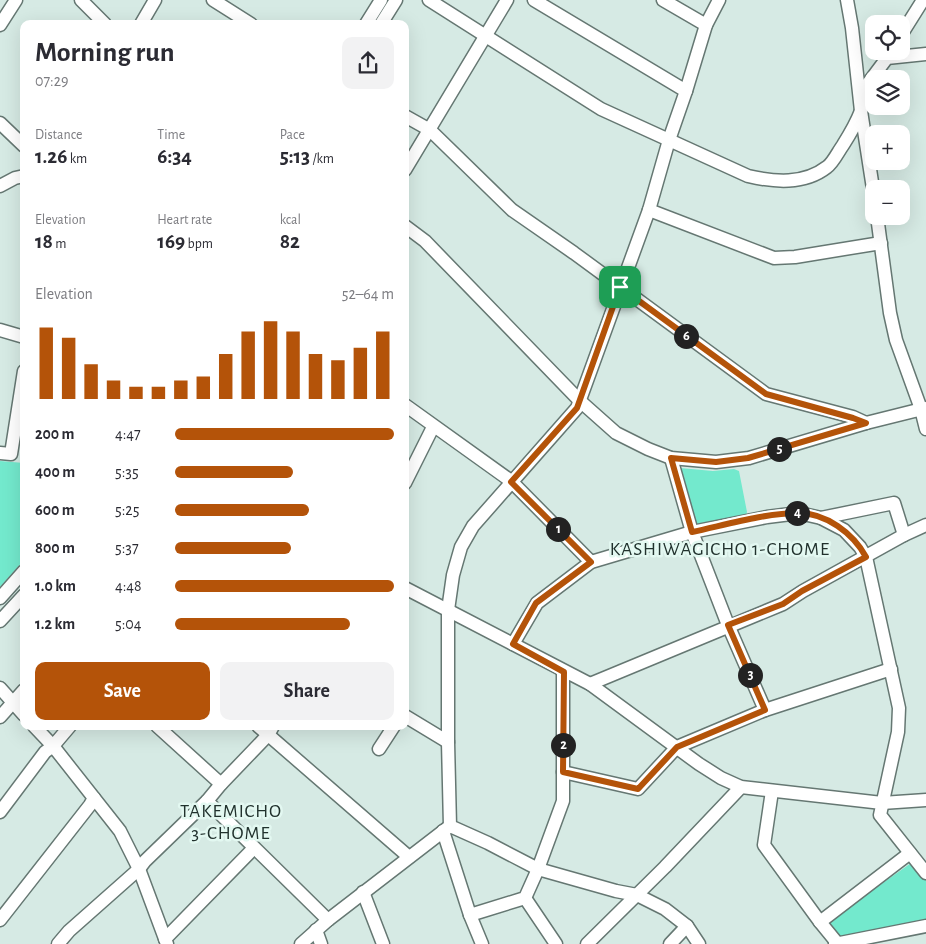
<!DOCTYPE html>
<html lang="en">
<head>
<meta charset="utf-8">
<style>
	body { margin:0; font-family:"Alegreya Sans",sans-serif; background:#f2f2f3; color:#2b2b33; height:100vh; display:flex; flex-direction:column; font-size:19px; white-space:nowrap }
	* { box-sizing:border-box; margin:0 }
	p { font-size:16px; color:#7c7c81 }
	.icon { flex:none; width:28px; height:28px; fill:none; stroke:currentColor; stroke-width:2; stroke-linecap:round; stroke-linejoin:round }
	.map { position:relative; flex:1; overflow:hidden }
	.side { position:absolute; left:20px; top:20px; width:389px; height:710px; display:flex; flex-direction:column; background:#fff; border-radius:10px; box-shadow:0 5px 20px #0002 }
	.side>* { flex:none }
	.fabs { position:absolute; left:865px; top:15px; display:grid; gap:10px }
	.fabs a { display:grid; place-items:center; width:45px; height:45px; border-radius:10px; background:#fff; box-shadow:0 5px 20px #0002; font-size:25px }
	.pin { position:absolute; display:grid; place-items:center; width:42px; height:42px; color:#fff; margin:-21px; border-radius:10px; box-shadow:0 2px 8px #0006 }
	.km { position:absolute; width:25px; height:25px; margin:-12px; border-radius:50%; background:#222; color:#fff; font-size:14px; line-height:25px; text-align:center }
	.round { display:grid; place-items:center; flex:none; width:52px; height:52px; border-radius:10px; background:#f2f2f3 }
	.overview { display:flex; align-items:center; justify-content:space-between; height:85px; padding:0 15px }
	h1 { font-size:28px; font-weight:700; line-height:38px }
	.stats { display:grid; grid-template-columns:repeat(3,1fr); gap:8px; height:85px; padding:5px 15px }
	.stats div { display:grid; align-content:center }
	.stats b { font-size:21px; font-weight:700 }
	.stats small { font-size:14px; font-weight:400 }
	.stats p { font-size:14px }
	.chart { height:140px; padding:10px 15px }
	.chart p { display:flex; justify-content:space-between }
	.chart svg { width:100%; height:90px; margin-top:5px; stroke:#b45309; stroke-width:6 }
	.cta { display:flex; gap:10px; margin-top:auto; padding:10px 15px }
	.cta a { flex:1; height:58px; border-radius:10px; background:#b45309; color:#fff; font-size:20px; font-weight:700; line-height:58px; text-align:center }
	.cta a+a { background:#f2f2f3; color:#2b2b33 }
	ul { padding:0 15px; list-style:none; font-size:16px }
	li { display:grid; grid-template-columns:80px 60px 1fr; align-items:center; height:38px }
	li i { height:12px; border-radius:6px; background:#b45309 }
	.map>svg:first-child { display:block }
	.green { fill:#73e9cd }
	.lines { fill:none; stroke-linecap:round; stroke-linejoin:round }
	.minor-casing { stroke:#657772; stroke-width:15 }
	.minor { stroke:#fff; stroke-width:12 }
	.route-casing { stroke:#fff; stroke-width:10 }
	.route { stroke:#b45309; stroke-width:6 }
	.labels { text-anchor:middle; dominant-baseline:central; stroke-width:5; stroke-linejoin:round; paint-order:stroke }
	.neighbourhood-label { font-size:19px; letter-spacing:1px; fill:#21312d; stroke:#e3f8f1 }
</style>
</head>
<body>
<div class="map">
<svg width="926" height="944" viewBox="0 0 926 944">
	<rect width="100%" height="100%" fill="#d6eae4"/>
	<g class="green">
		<path d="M0 461 24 463V560L0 587Z"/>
		<path d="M680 468 713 471 734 469 739 471 747 512 745 518 698 528 692 524Z"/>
		<path d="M914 861 926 878V923L838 939 826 923Z"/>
	</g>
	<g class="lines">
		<g class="minor-casing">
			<g id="minor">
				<path d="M81 0 105 24"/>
				<path d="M213 0 251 24"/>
				<path d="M429 0 601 109 748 176C774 182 804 185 827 167 833 163 838 152 843 145 850 134 856 124 861 111"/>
				<path d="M534 0 686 91"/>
				<path d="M663 0 706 25"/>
				<path d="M847 0 852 28 861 111 874 195"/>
				<path d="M141 24 155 0"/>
				<path d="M366 24 381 0"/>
				<path d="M381 24 396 0"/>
				<path d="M0 25 16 0"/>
				<path d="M901 35 923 0"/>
				<path d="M860 94 887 58 926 54"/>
				<path d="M405 116 430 130 512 210 574 253 766 394 853 417 866 423"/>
				<path d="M0 123 24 146"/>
				<path d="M405 170 507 0"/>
				<path d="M0 186 15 178 24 176"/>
				<path d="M649 210 774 258 795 257 881 243"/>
				<path d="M877 216 890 313 896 340 921 409 926 429"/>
				<path d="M405 226 425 241 580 401 616 433 648 449 671 458 716 462 749 458 866 423 926 408"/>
				<path d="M0 330 24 337"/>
				<path d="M405 405 511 481 591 562"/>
				<path d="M0 453 11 454 24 371"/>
				<path d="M671 458 692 532 728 625 765 710"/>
				<path d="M405 483 433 427"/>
				<path d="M821 518 894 503 904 535"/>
				<path d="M405 588 590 684 699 764 721 778 741 787 882 803 926 800"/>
				<path d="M0 598 24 571"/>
				<path d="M0 621 24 595"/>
				<path d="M513 644 537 603 591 562 692 532 767 517 799 513 821 518 844 530 860 547 866 557 899 708 898 732 880 815 926 873"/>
				<path d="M590 684 783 604 803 591 904 535 926 525"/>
				<path d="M0 688 24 715"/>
				<path d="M405 716 448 742"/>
				<path d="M0 717 24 690"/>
				<path d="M34 726 53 746 120 831 139 869 167 944"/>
				<path d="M157 726 221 784"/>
				<path d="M258 726 409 857"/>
				<path d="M379 749 394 726"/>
				<path d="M563 772 638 789 677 747 765 710 891 669"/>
				<path d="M772 791 764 845 820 922 838 944"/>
				<path d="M207 801 328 920"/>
				<path d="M0 812 45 752 53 746 70 726"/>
				<path d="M443 831 470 915 482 944"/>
				<path d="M363 892 383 944"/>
				<path d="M525 898 556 944"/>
				<path d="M470 915 525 898 538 869 563 801V672"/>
				<path d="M0 920 90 805 94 798"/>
				<path d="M820 922 910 853"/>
				<path d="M316 930 321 944"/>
				<path d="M165 939 254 848"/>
				<path d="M58 944 69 931 139 869 145 861 207 801 221 784 268 735 273 726"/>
				<path d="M301 944 328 920 450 826"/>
				<path d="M587 944 665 867 741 787"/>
				<path d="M670 944 687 926"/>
				<path d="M699 944 687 926 665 909 637 895 616 891 538 869 488 843 450 826 448 742V610L453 575 461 547 473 526 577 408 649 210 669 140 686 91 706 25 719 0"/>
				<path d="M835 944 926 926"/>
			</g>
		</g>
		<use href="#minor" class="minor"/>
	</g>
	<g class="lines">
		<g class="route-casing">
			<path id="route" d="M620 287 766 394 853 418 866 423 748 458 716 462 671 458 692 532C725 525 766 513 798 513 826 513 853 533 866 557L802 591 783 604 728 625 765 710 677 747 638 789 563 772 564 672 513 644 536 603 591 562 511 482 577 408Z"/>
		</g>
		<use href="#route" class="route"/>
	</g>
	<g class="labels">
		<g class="neighbourhood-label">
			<text x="720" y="549">KASHIWAGICHO 1-CHOME</text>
			<text x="231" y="811">TAKEMICHO<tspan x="231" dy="22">3-CHOME</tspan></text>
		</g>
	</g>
</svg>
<div class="fabs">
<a><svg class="icon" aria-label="locate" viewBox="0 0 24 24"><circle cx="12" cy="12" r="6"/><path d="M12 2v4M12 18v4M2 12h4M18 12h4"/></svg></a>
<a><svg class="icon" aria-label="layers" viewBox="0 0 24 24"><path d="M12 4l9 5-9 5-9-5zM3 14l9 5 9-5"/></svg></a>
<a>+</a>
<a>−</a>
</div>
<div class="pin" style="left:620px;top:287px;background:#1e9e55"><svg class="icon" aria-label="arrive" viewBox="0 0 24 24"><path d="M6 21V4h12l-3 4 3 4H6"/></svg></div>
<b class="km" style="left:558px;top:529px">1</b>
<b class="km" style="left:563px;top:745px">2</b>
<b class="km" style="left:750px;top:675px">3</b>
<b class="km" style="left:797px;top:513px">4</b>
<b class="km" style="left:779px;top:449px">5</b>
<b class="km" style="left:686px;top:336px">6</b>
<section class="side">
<div class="overview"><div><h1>Morning run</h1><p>07:29</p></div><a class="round"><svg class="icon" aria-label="share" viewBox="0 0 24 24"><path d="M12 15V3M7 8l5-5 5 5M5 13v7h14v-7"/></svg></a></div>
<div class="stats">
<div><p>Distance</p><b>1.26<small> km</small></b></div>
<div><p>Time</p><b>6:34</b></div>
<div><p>Pace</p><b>5:13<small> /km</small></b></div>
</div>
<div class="stats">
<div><p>Elevation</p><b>18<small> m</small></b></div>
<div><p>Heart rate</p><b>169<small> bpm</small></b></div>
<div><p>kcal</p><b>82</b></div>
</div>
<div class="chart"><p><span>Elevation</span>52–64 m</p>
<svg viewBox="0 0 160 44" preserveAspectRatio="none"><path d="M5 44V9M15 44V14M25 44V27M35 44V35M45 44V38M55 44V38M65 44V35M75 44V33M85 44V22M95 44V11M105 44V6M115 44V11M125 44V22M135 44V25M145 44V19M155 44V11"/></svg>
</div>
<ul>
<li><b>200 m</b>4:47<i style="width:100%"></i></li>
<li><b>400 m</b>5:35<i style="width:54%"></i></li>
<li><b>600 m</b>5:25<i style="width:61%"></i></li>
<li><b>800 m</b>5:37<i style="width:53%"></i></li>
<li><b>1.0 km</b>4:48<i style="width:100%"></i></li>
<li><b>1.2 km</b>5:04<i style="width:80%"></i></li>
</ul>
<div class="cta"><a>Save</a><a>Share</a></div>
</section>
</div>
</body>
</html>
